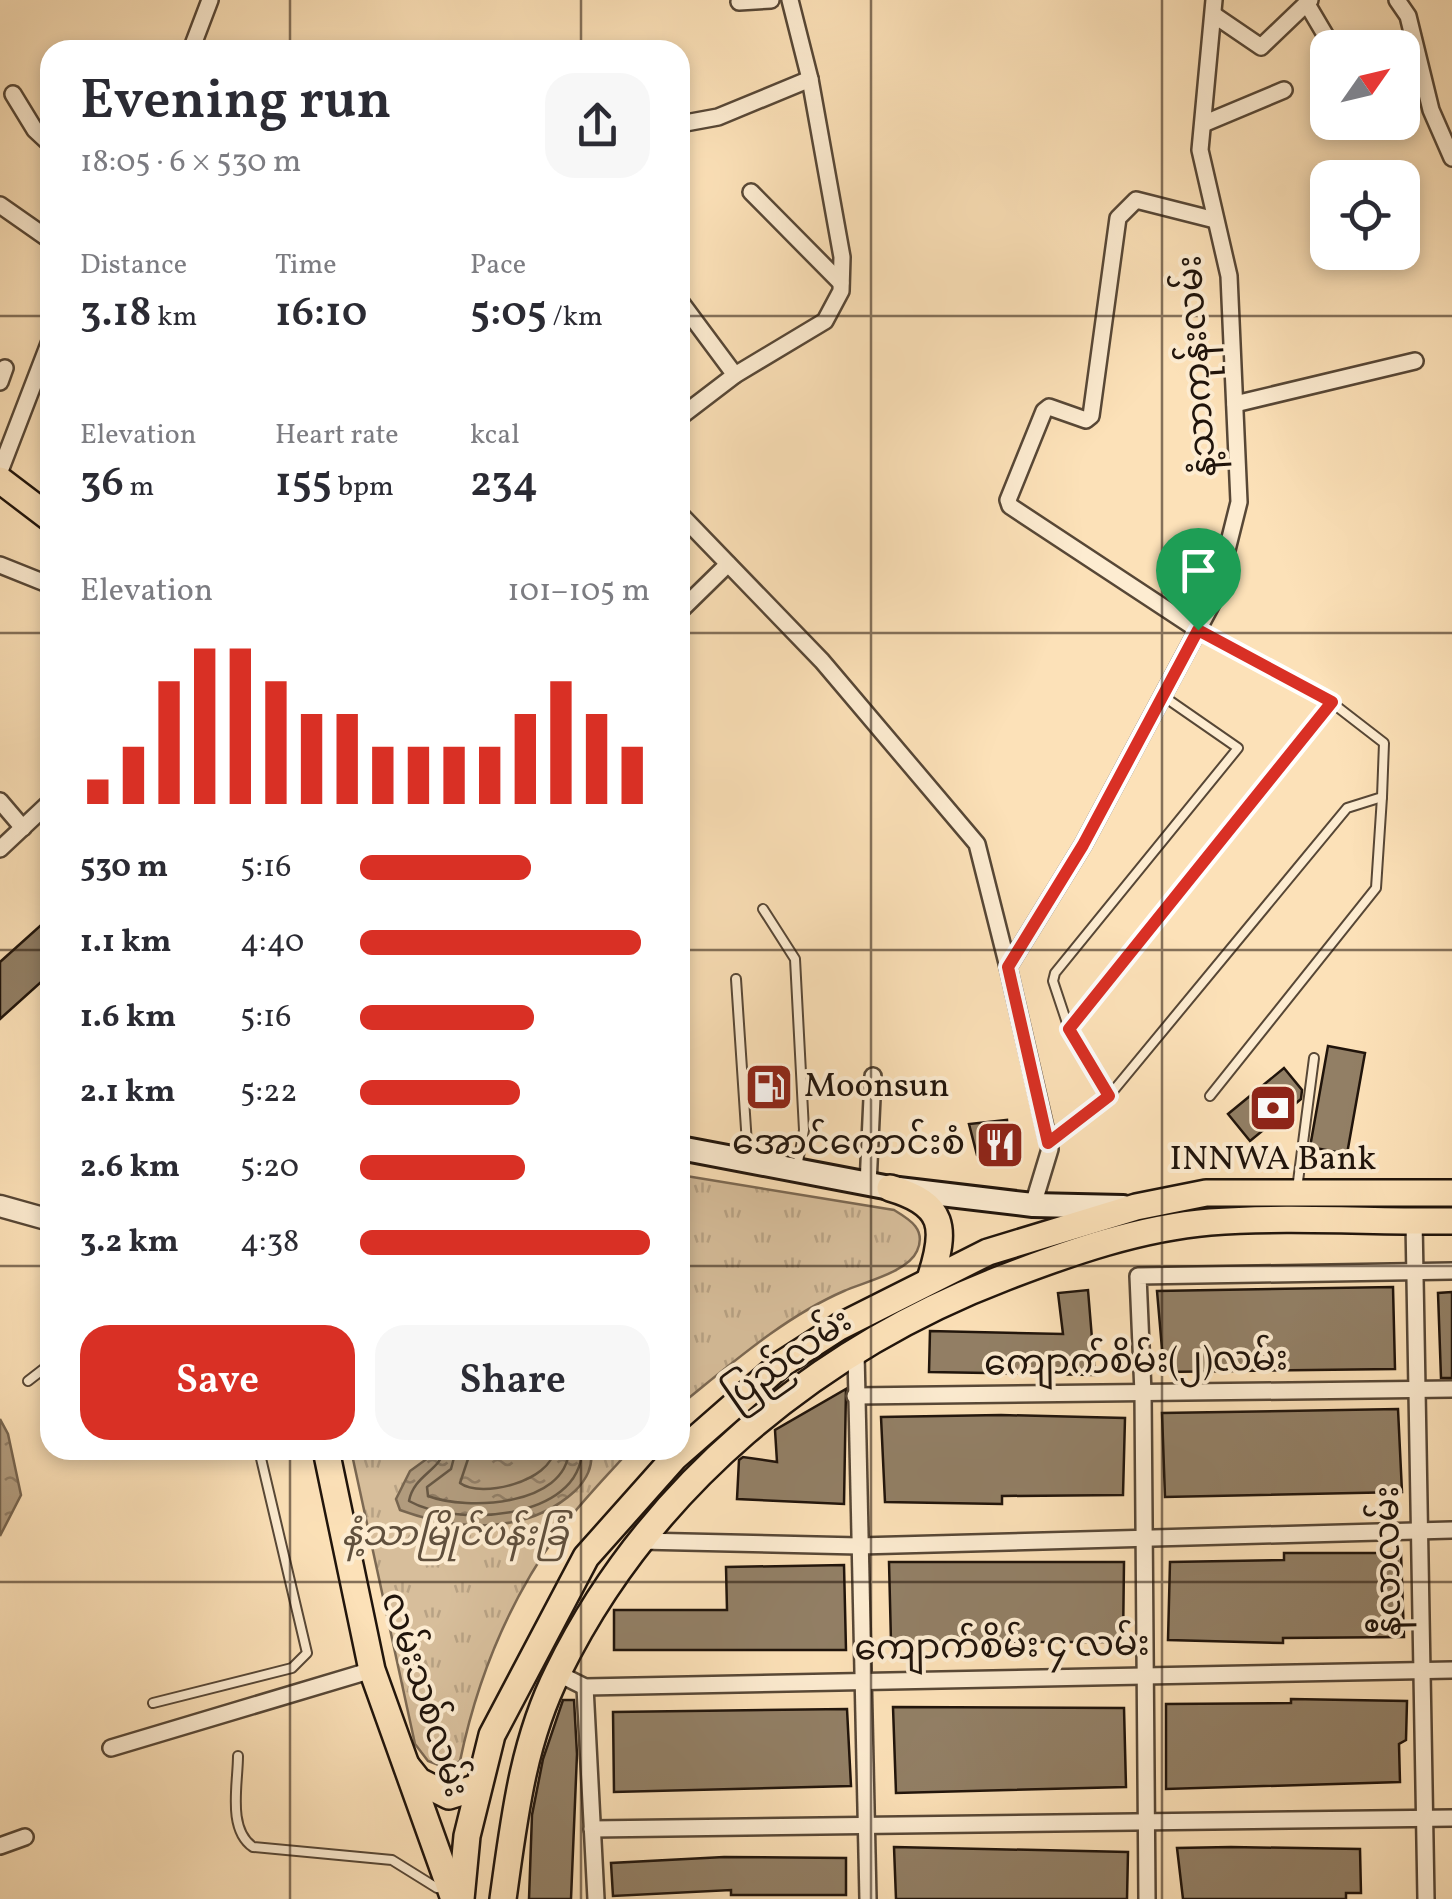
<!DOCTYPE html>
<html lang="en">
<head>
<meta charset="utf-8">
<style>
	body { margin:0; font-family:Vollkorn,"Noto Sans Myanmar",serif; background:#f7f7f7; color:#2b2b33; height:100vh; display:flex; flex-direction:column; font-size:38px; white-space:nowrap }
	* { box-sizing:border-box; margin:0 }
	p { font-size:32px; color:#7c7c81 }
	.icon { flex:none; width:55px; height:55px; fill:none; stroke:currentColor; stroke-width:2; stroke-linecap:round; stroke-linejoin:round }
	.map { position:relative; flex:1; overflow:hidden }
	.panel { position:absolute; left:40px; top:40px; width:650px; height:1420px; display:flex; flex-direction:column; background:#fff; border-radius:30px; box-shadow:0 5px 15px #0003 }
	.panel>* { flex:none }
	.needle { width:65px; rotate:56deg }
	.buttons { position:absolute; left:1310px; top:30px; display:grid; gap:20px }
	.buttons a { display:grid; place-items:center; width:110px; height:110px; border-radius:20px; background:#fff; box-shadow:0 5px 15px #0003; font-size:50px }
	.pin { position:absolute; display:grid; place-items:center; width:85px; height:85px; color:#fff; margin:-102px -42px; border-radius:50% 50% 50% 0; rotate:-45deg; box-shadow:0 0 10px #0007 }
	.pin .icon { rotate:45deg }
	.round { display:grid; place-items:center; flex:none; width:105px; height:105px; border-radius:30px; background:#f7f7f7 }
	.overview { display:flex; align-items:center; justify-content:space-between; height:170px; padding:0 40px }
	h1 { font-size:55px; font-weight:600; line-height:75px }
	.metrics { display:grid; grid-template-columns:repeat(3,1fr); gap:15px; height:170px; padding:10px 40px }
	.metrics div { display:grid; align-content:center }
	.metrics b { font-size:42px; font-weight:600 }
	.metrics small { font-size:28px; font-weight:400 }
	.metrics p { font-size:28px }
	.chart { height:280px; padding:20px 40px }
	.chart p { display:flex; justify-content:space-between }
	.chart svg { width:100%; height:180px; margin-top:10px; stroke:#d93025; stroke-width:6 }
	.cta { display:flex; gap:20px; margin-top:auto; padding:20px 40px }
	.cta a { flex:1; height:115px; border-radius:30px; background:#d93025; color:#fff; font-size:40px; font-weight:600; line-height:115px; text-align:center }
	.cta a+a { background:#f7f7f7; color:#2b2b33 }
	ul { padding:0 40px; list-style:none; font-size:32px }
	li { display:grid; grid-template-columns:160px 120px 1fr; align-items:center; height:75px }
	li i { height:25px; border-radius:12px; background:#d93025 }
	.map>svg:first-child { display:block }
	.park { fill:url(#park-tufts); stroke:#7c6953; stroke-width:2.5 }
	.water { fill:url(#water-ripples); stroke:#77654f; stroke-width:2.5 }
	.lines { fill:none; stroke-linecap:round; stroke-linejoin:round }
	.shore { stroke:#685844; stroke-width:2.5 }
	.building { fill:#927f65; stroke:#20140b; stroke-width:2.5 }
	.service-casing { stroke:#574736; stroke-width:12 }
	.minor-casing { stroke:#574736; stroke-width:20 }
	.tertiary-casing { stroke:#574736; stroke-width:25 }
	.secondary-casing { stroke:#20140b; stroke-width:28 }
	.primary-casing { stroke:#20140b; stroke-width:30 }
	.trunk-casing { stroke:#20140b; stroke-width:30 }
	.service { stroke:#fdecd1; stroke-width:8 }
	.minor { stroke:#fdecd1; stroke-width:15 }
	.tertiary { stroke:#fdecd1; stroke-width:20 }
	.secondary { stroke:#fdecd1; stroke-width:22 }
	.primary { stroke:#fce1b8; stroke-width:25 }
	.trunk { stroke:#fce1b8; stroke-width:25 }
	.route-casing { stroke:#fff; stroke-width:20 }
	.route { stroke:#d93025; stroke-width:12 }
	.grid { fill:none; stroke:#20140b; stroke-width:2.5; stroke-opacity:0.55 }
	.labels { text-anchor:middle; dominant-baseline:central; stroke-width:8; stroke-linejoin:round; paint-order:stroke }
	.street-label { font-size:35px; fill:#20140b; stroke:#fdecd1 }
	.poi-label { font-size:35px; fill:#20140b; stroke:#fdecd1; text-anchor:start }
	.park-label { font-size:35px; font-style:italic; fill:#60503d; stroke:#fdecd1 }
</style>
</head>
<body>
<div class="map">
<svg width="1452" height="1899" viewBox="0 0 1452 1899">
	<defs>
		<pattern id="park-tufts" width="24" height="20" patternUnits="userSpaceOnUse" patternTransform="scale(2.5)"><rect width="24" height="20" fill="#d7be9b"/><path d="M3 7l-1-3M5 7V3M7 7l1-3M15 17l-1-3M17 17v-4M19 17l1-3" fill="none" stroke="#b8a284"/></pattern>
		<pattern id="water-ripples" width="26" height="14" patternUnits="userSpaceOnUse" patternTransform="scale(2.5)"><rect width="26" height="14" fill="#b19b7d"/><path d="M2 4q2-2 4 0t4 0M15 11q2-2 4 0t4 0" fill="none" stroke="#907d65"/></pattern>
	</defs>
	<rect width="100%" height="100%" fill="#fce1b8"/>
	<filter id="stains"><feTurbulence type="fractalNoise" baseFrequency=".002" numOctaves="4"/><feColorMatrix values="0 0 0 0 .2 0 0 0 0 .09 0 0 0 0 .02 0 0 0 .5 -.17"/></filter>
	<radialGradient id="worn" r=".72"><stop offset=".6" stop-color="#630" stop-opacity="0"/><stop offset="1" stop-color="#630" stop-opacity=".3"/></radialGradient>
	<g class="park">
		<path d="M680 1175 894 1210C909 1219 927 1229 917 1251 908 1272 864 1282 844 1291 784 1317 731 1364 680 1405Z"/>
		<path d="M351 1450H630C606 1477 579 1504 558 1533 509 1601 477 1679 460 1761L446 1768 428 1761 415 1744Z"/>
	</g>
	<g class="water">
		<path d="M0 1419 8 1434 21 1495 0 1536Z"/>
		<path d="M439 1450H591C593 1467 587 1479 575 1491 527 1535 457 1531 400 1510L396 1499 410 1471Z"/>
	</g>
	<g class="lines">
		<g class="shore">
			<path d="M444 1450C440 1471 414 1475 409 1501 455 1527 580 1521 582 1450"/>
			<path d="M456 1450 451 1469 427 1487 428 1496C467 1511 566 1506 569 1450"/>
			<path d="M471 1450 460 1483C481 1499 551 1481 554 1450"/>
		</g>
	</g>
	<g class="building">
		<path d="M50 917V974L0 1019V962Z"/>
		<path d="M1328 1046 1365 1053 1347 1154 1310 1147Z"/>
		<path d="M1284 1068 1302 1090 1301 1099 1250 1141 1228 1114Z"/>
		<path d="M1007 1120 1010 1156 977 1155 969 1124Z"/>
		<path d="M1393 1287 1395 1369 1164 1372 1157 1291Z"/>
		<path d="M1088 1290 1095 1375 929 1372 930 1331 1063 1334 1058 1293Z"/>
		<path d="M1452 1292V1378H1441L1438 1293Z"/>
		<path d="M846 1389 844 1504 737 1499 739 1460 743 1457 777 1462 775 1430Z"/>
		<path d="M1398 1409 1402 1492 1165 1497 1162 1413Z"/>
		<path d="M1001 1415 1125 1418 1123 1495 1002 1496V1504L885 1502 881 1417Z"/>
		<path d="M1284 1553H1401L1404 1637 1283 1638V1643L1168 1640 1170 1562 1284 1560Z"/>
		<path d="M889 1562H1124L1123 1642H891Z"/>
		<path d="M844 1565 846 1650H614V1610H727L726 1567Z"/>
		<path d="M1291 1699 1407 1701 1406 1740 1399 1744 1400 1782 1166 1789V1704L1291 1703Z"/>
		<path d="M563 1700H574L577 1754 571 1899H529L532 1815 543 1759Z"/>
		<path d="M893 1707 1124 1708 1126 1787 896 1793Z"/>
		<path d="M847 1709 851 1786 614 1792 613 1712Z"/>
		<path d="M894 1847 1128 1852 1127 1899H896Z"/>
		<path d="M1231 1847 1360 1849 1361 1893H1346V1899H1183L1177 1848Z"/>
		<path d="M724 1857 846 1858V1895H731V1890L613 1896 611 1863Z"/>
	</g>
	<g class="lines">
		<g class="service-casing">
			<g id="service">
				<path d="M1199 631 1331 702"/>
				<path d="M763 909 795 959 804 1130 797 1167"/>
				<path d="M736 979 748 1159"/>
				<path d="M1069 1029 1053 981 1055 973 1238 748 1163 696"/>
				<path d="M1210 1096 1376 888 1382 797"/>
				<path d="M1049 1143 1109 1096 1347 808 1382 797 1384 743 1331 702 1069 1029 1109 1096"/>
				<path d="M1297 1189 1314 1058"/>
				<path d="M28 1381 50 1364"/>
				<path d="M153 1703 292 1668 307 1653 259 1450"/>
				<path d="M238 1756C238 1784 227 1829 253 1847L392 1860 437 1888"/>
			</g>
		</g>
		<g class="minor-casing">
			<g id="minor">
				<path d="M1397 0 1408 16 1431 110 1452 158"/>
				<path d="M739 2 771 0"/>
				<path d="M1307 4 1333 48"/>
				<path d="M1214 15 1261 47 1310 0"/>
				<path d="M191 50 210 0"/>
				<path d="M13 94 35 130 50 144"/>
				<path d="M680 124 718 117 810 79"/>
				<path d="M1203 124 1284 90"/>
				<path d="M751 192 841 283"/>
				<path d="M0 205 50 240"/>
				<path d="M680 301 735 375"/>
				<path d="M0 382 5 368"/>
				<path d="M1235 404 1415 361"/>
				<path d="M680 417 735 375 825 321 841 291 842 257 810 79 790 0"/>
				<path d="M0 471 50 341"/>
				<path d="M680 514 822 661 977 844 1008 967"/>
				<path d="M0 565 50 585"/>
				<path d="M680 611 728 564"/>
				<path d="M1198 630 1010 506 1008 500 1044 411 1049 407 1086 420 1091 416 1118 218 1136 200 1215 220"/>
				<path d="M0 801 23 828"/>
				<path d="M0 849 50 802"/>
				<path d="M868 1185 873 1076"/>
				<path d="M1033 1205 1050 1149 1008 967 1083 845 1215 598 1239 502 1229 276 1200 150 1214 0"/>
				<path d="M1414 1221 1426 1899"/>
				<path d="M856 1353 868 1899"/>
				<path d="M855 1396 1452 1389"/>
				<path d="M640 1541 859 1546 1452 1530"/>
				<path d="M557 1673 585 1687 1452 1670"/>
				<path d="M585 1687 596 1899"/>
				<path d="M111 1748 372 1670"/>
				<path d="M592 1829 1452 1818"/>
				<path d="M0 1846 25 1837"/>
				<path d="M1147 1899 1143 1393 1138 1276 1452 1271"/>
			</g>
		</g>
		<g class="tertiary-casing">
			<path id="tertiary" d="M0 1206 50 1220"/>
		</g>
		<g class="secondary-casing">
			<path id="secondary" d="M680 1148 890 1188 1033 1205 1123 1207"/>
		</g>
		<g class="primary-casing">
			<g id="primary">
				<path d="M0 480 50 518"/>
				<path d="M326 1450 372 1670 454 1899"/>
			</g>
		</g>
		<g class="trunk-casing">
			<g id="trunk">
				<path d="M890 1188C945 1204 947 1228 930 1279"/>
				<path d="M407 1766 419 1781 449 1796 478 1787"/>
				<path d="M461 1899 467 1836 492 1735 586 1557 675 1457 780 1365 839 1327 988 1252 1136 1207 1206 1193H1452"/>
				<path d="M503 1899C514 1821 522 1744 558 1672 648 1488 817 1349 1006 1277 1071 1252 1140 1228 1210 1222 1290 1216 1372 1222 1452 1221"/>
			</g>
		</g>
		<use href="#service" class="service"/>
		<use href="#minor" class="minor"/>
		<use href="#tertiary" class="tertiary"/>
		<use href="#secondary" class="secondary"/>
		<use href="#primary" class="primary"/>
		<use href="#trunk" class="trunk"/>
	</g>
	<g class="lines">
		<g class="route-casing">
			<path id="route" d="M1198 630 1332 702 1069 1029 1109 1096 1048 1143 1008 967 1083 845Z"/>
		</g>
		<use href="#route" class="route"/>
	</g>
	<path class="grid" d="M290 0V50M581 0V50M871 0V1899M1162 0V1899M0 316H50M680 316H1452M0 633H50M680 633H1452M0 950H50M680 950H1452M0 1266H50M680 1266H1452M290 1450V1899M581 1450V1899M0 1582H1452"/>
	<defs>
		<g id="fuel-square" transform="scale(2.5)"><rect x="-9" y="-9" width="18" height="18" rx="4" fill="#8f2418" stroke="#fdecd1"/><path d="M-5.5-6h7V0h2V4h1.3V-2.5L3-4.5l.8-.8L6-3V5H2.5V1h-1V6h-7ZM-4.2-4.7v3.2H.2V-4.7Z" fill="#fff"/></g>
		<g id="bank-square" transform="scale(2.5)"><rect x="-9" y="-9" width="18" height="18" rx="4" fill="#8f2418" stroke="#fdecd1"/><path d="M-6-4H6V4H-6ZM0-2.3a2.3 2.3 0 1 0 0 4.6a2.3 2.3 0 1 0 0-4.6Z" fill="#fff"/></g>
		<g id="restaurant-square" transform="scale(2.5)"><rect x="-9" y="-9" width="18" height="18" rx="4" fill="#8f2418" stroke="#fdecd1"/><path d="M-5-6h1v4h1v-4h1v4h1v-4h1v5L-1.5 .5V6h-2V.5L-5-1ZM5-6V6H3V1.5H1.5Q1.5-4 5-6Z" fill="#fff"/></g>
	</defs>
	<g fill-rule="evenodd">
		<use href="#fuel-square" x="769" y="1087"/>
		<use href="#bank-square" x="1273" y="1108"/>
		<use href="#restaurant-square" x="1000" y="1145"/>
	</g>
	<g class="labels">
		<g class="street-label">
			<text transform="translate(1199 366) rotate(-94)">နံ့သာကုန်းလမ်း</text>
			<text transform="translate(789 1360) rotate(-35)">ပြည်လမ်း</text>
			<text transform="translate(1136 1363) rotate(-1)">ကျောက်စိမ်း(၂)လမ်း</text>
			<text transform="translate(1390 1561) rotate(-91)">နီလာလမ်း</text>
			<text transform="translate(1002 1648) rotate(-1)">ကျောက်စိမ်း ၄ လမ်း</text>
			<text transform="translate(423 1695) rotate(72)">လမ်းသစ်လမ်း</text>
		</g>
		<g class="poi-label">
			<text x="804" y="1087">Moonsun</text>
			<text x="965" y="1145" text-anchor="end">အောင်ကောင်းစံ</text>
			<text x="1273" y="1160" text-anchor="middle">INNWA Bank</text>
		</g>
		<g class="park-label">
			<text x="455" y="1536">နံ့သာမြိုင်ပန်းခြံ</text>
		</g>
	</g>
	<rect width="100%" height="100%" filter="url(#stains)"/>
	<rect width="100%" height="100%" fill="url(#worn)"/>
</svg>
<div class="buttons">
<a><svg class="needle" viewBox="-14 -14 28 28"><path d="M0-13l5 13h-10z" fill="#e53935"/><path d="M0 13l5-13h-10z" fill="#7c7c81"/></svg></a>
<a><svg class="icon" aria-label="locate" viewBox="0 0 24 24"><circle cx="12" cy="12" r="6"/><path d="M12 2v4M12 18v4M2 12h4M18 12h4"/></svg></a>
</div>
<div class="pin" style="left:1198px;top:630px;background:#1e9e55"><svg class="icon" aria-label="arrive" viewBox="0 0 24 24"><path d="M6 21V4h12l-3 4 3 4H6"/></svg></div>
<section class="panel">
<div class="overview"><div><h1>Evening run</h1><p>18:05 · 6 × 530 m</p></div><a class="round"><svg class="icon" aria-label="share" viewBox="0 0 24 24"><path d="M12 15V3M7 8l5-5 5 5M5 13v7h14v-7"/></svg></a></div>
<div class="metrics">
<div><p>Distance</p><b>3.18<small> km</small></b></div>
<div><p>Time</p><b>16:10</b></div>
<div><p>Pace</p><b>5:05<small> /km</small></b></div>
</div>
<div class="metrics">
<div><p>Elevation</p><b>36<small> m</small></b></div>
<div><p>Heart rate</p><b>155<small> bpm</small></b></div>
<div><p>kcal</p><b>234</b></div>
</div>
<div class="chart"><p><span>Elevation</span>101–105 m</p>
<svg viewBox="0 0 160 44" preserveAspectRatio="none"><path d="M5 44V38M15 44V30M25 44V14M35 44V6M45 44V6M55 44V14M65 44V22M75 44V22M85 44V30M95 44V30M105 44V30M115 44V30M125 44V22M135 44V14M145 44V22M155 44V30"/></svg>
</div>
<ul>
<li><b>530 m</b>5:16<i style="width:59%"></i></li>
<li><b>1.1 km</b>4:40<i style="width:97%"></i></li>
<li><b>1.6 km</b>5:16<i style="width:60%"></i></li>
<li><b>2.1 km</b>5:22<i style="width:55%"></i></li>
<li><b>2.6 km</b>5:20<i style="width:57%"></i></li>
<li><b>3.2 km</b>4:38<i style="width:100%"></i></li>
</ul>
<div class="cta"><a>Save</a><a>Share</a></div>
</section>
</div>
</body>
</html>
